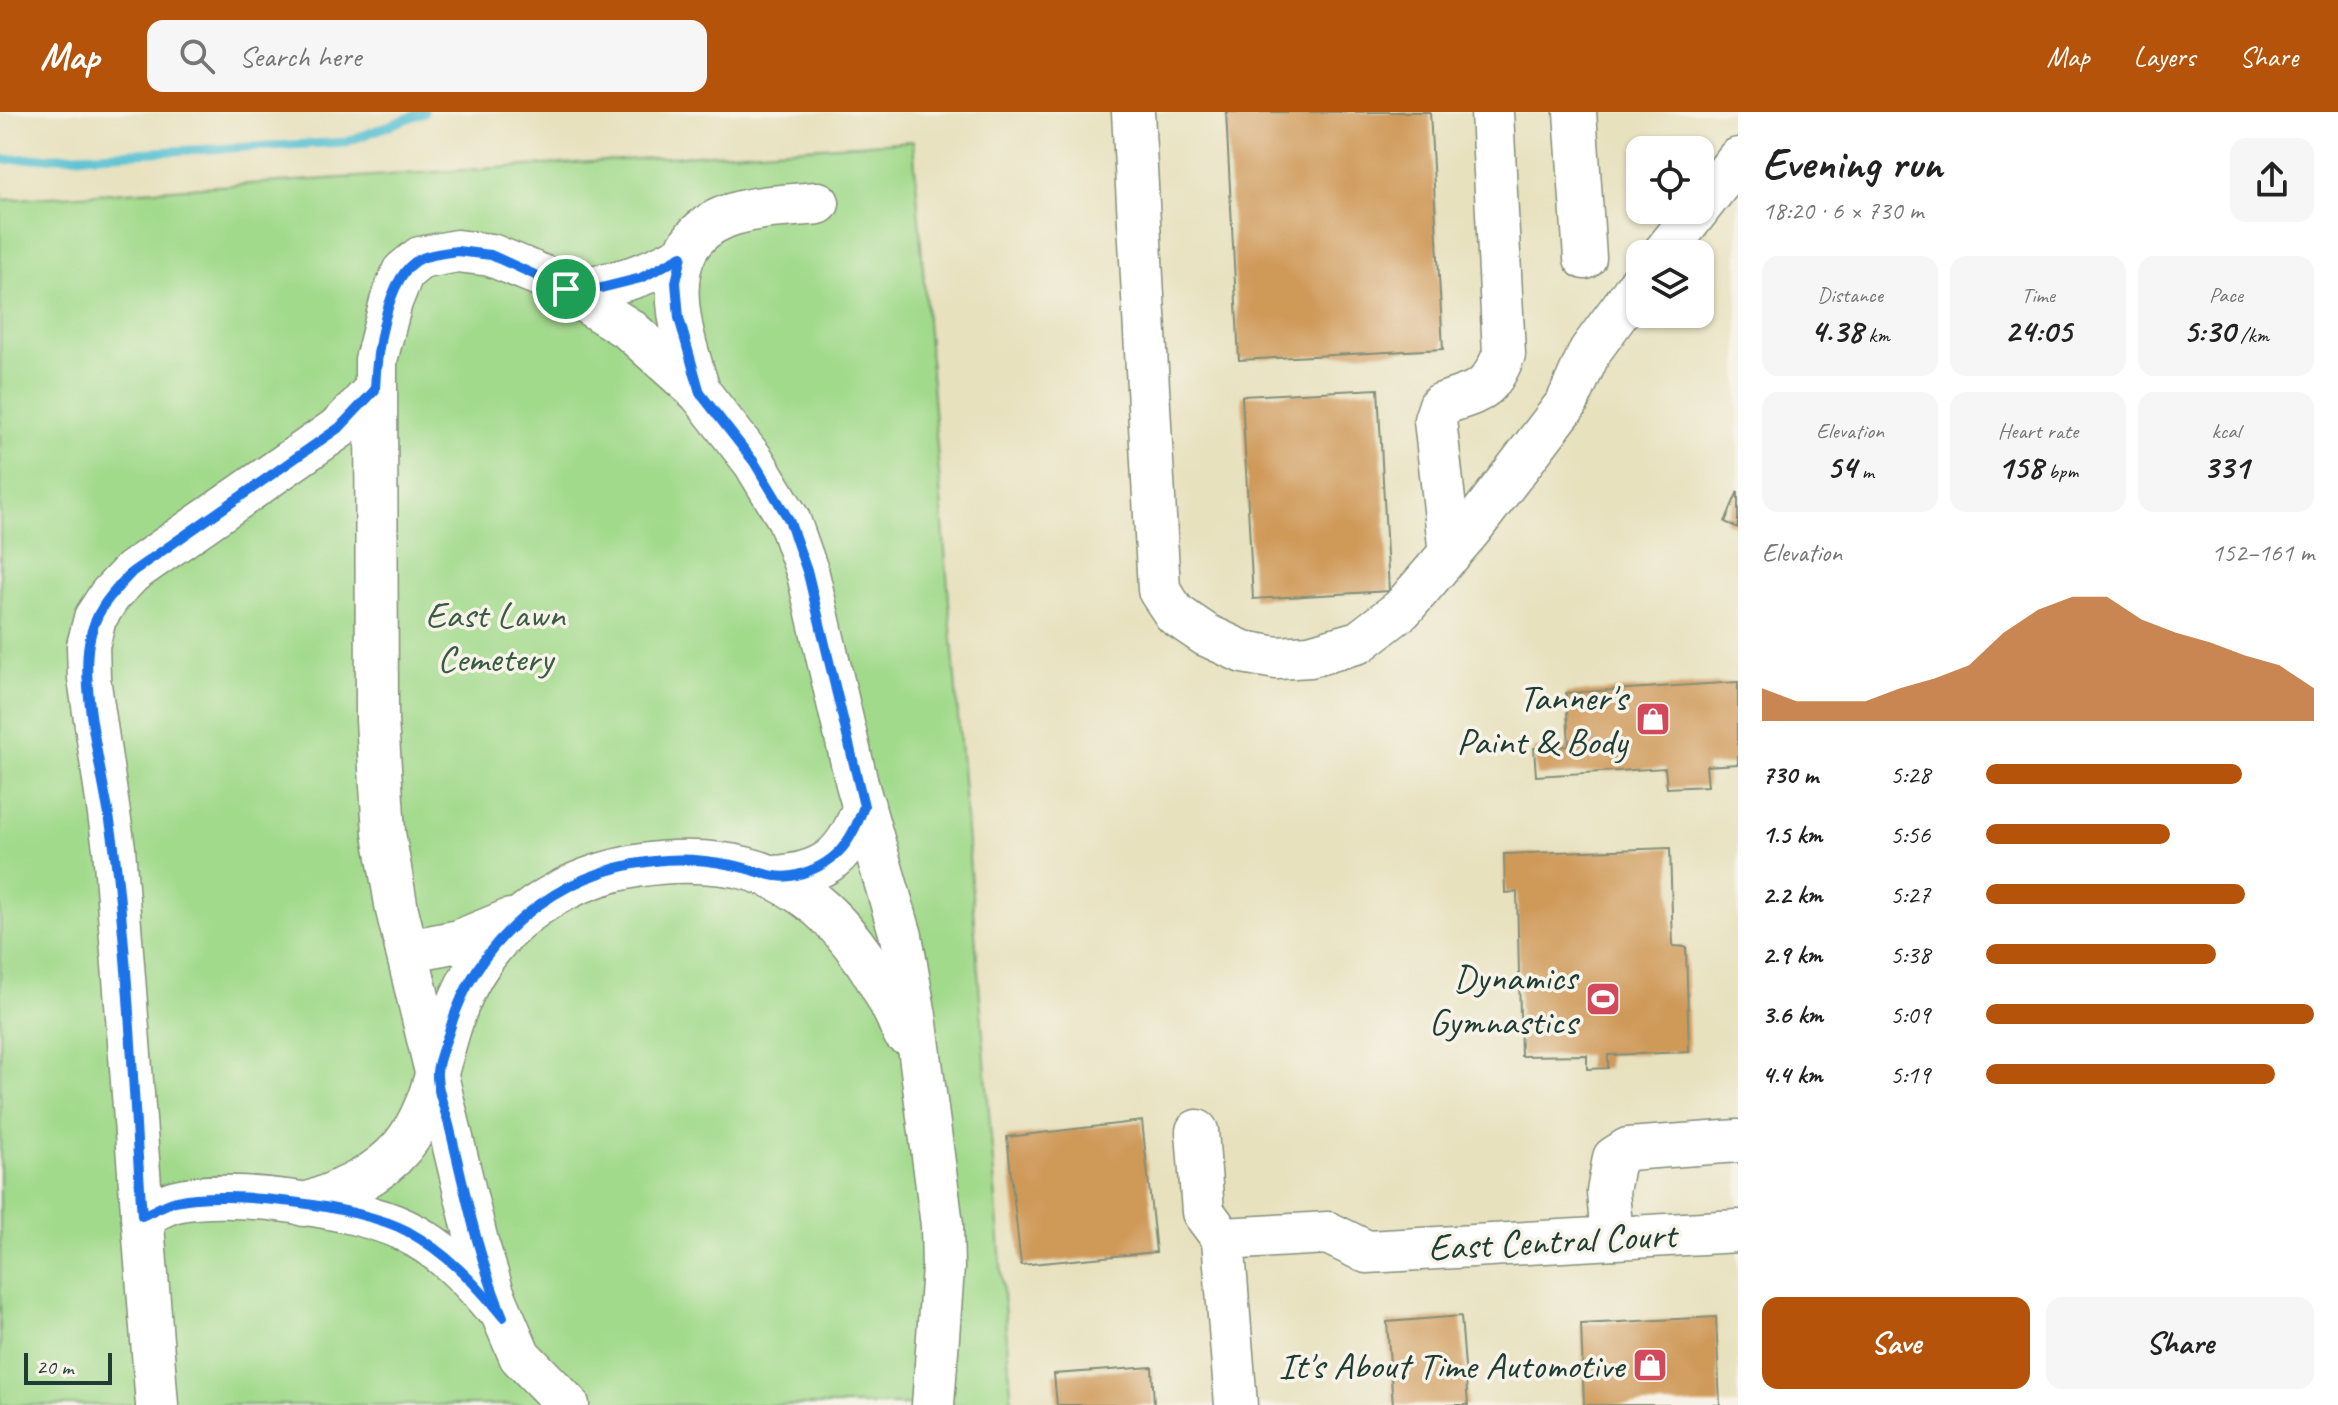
<!DOCTYPE html>
<html lang="en">
<head>
<meta charset="utf-8">
<style>
	body { margin:0; font-family:Caveat,sans-serif; background:#f6f6f6; color:#222; height:100vh; display:flex; flex-direction:column; font-size:30px; white-space:nowrap }
	* { box-sizing:border-box; margin:0 }
	p { font-size:26px; color:#767676 }
	.icon { flex:none; width:44px; height:44px; fill:none; stroke:currentColor; stroke-width:2; stroke-linecap:round; stroke-linejoin:round }
	.map { position:relative; flex:1; overflow:hidden }
	.drawer { display:flex; flex-direction:column; background:#fff; width:600px }
	.drawer>* { flex:none }
	.controls { position:absolute; left:1626px; top:24px; display:grid; gap:16px }
	.controls a { display:grid; place-items:center; width:88px; height:88px; border-radius:16px; background:#fff; box-shadow:0 2px 6px #0004; font-size:40px }
	.scale { position:absolute; left:24px; bottom:20px; width:88px; box-sizing:border-box; padding-left:8px; border:4px solid #1f3d34; border-top:0; font-size:22px; line-height:28px; white-space:nowrap; color:#1f3d34; -webkit-text-stroke:6px #f7f3e8; paint-order:stroke }
	.pin { position:absolute; display:grid; place-items:center; width:68px; height:68px; color:#fff; margin:-34px; border:4px solid #fff; border-radius:50%; box-shadow:0 2px 8px #0007 }
	.round { display:grid; place-items:center; flex:none; width:84px; height:84px; border-radius:16px; background:#f6f6f6 }
	.headline { display:flex; align-items:center; justify-content:space-between; height:136px; padding:0 24px }
	h1 { font-size:44px; font-weight:700; line-height:60px }
	.figures { display:grid; grid-template-columns:repeat(3,1fr); gap:12px; height:136px; padding:8px 24px }
	.figures div { display:grid; align-content:center; border-radius:16px; background:#f6f6f6; text-align:center }
	.figures b { font-size:34px; font-weight:700 }
	.figures small { font-size:22px; font-weight:400 }
	.figures p { font-size:22px }
	.chart { height:224px; padding:16px 24px }
	.chart p { display:flex; justify-content:space-between }
	.chart svg { width:100%; height:144px; margin-top:8px; fill:#b45309; opacity:.7 }
	.cta { display:flex; gap:16px; margin-top:auto; padding:16px 24px }
	.cta a { flex:1; height:92px; border-radius:16px; background:#b45309; color:#fff; font-size:32px; font-weight:700; line-height:92px; text-align:center }
	.cta a+a { background:#f6f6f6; color:#222 }
	ul { padding:0 24px; list-style:none; font-size:26px }
	li { display:grid; grid-template-columns:128px 96px 1fr; align-items:center; height:60px }
	li i { height:20px; border-radius:10px; background:#b45309 }
	header { display:flex; align-items:center; gap:48px; box-sizing:border-box; height:112px; padding:0 40px; background:#b45309; color:#fff }
	header strong { font-size:38px }
	nav { display:flex; gap:44px; margin-inline-start:auto; font-size:28px }
	.search { width:560px; height:72px; background:#f6f6f6; display:flex; align-items:center; gap:20px; box-sizing:border-box; padding:0 28px; border-radius:16px; color:#767676; font-size:30px }
	main { display:flex; flex:1; min-height:0 }
	.map>svg:first-child { display:block }
	.green { fill:#a2da8c; stroke:#608c60; stroke-width:2 }
	.lines { fill:none; stroke-linecap:round; stroke-linejoin:round }
	.stream { stroke:#55c0d1; stroke-width:9 }
	.building { fill:#cf9959 }
	.minor-casing { stroke:#838f79; stroke-width:45 }
	.minor { stroke:#fff; stroke-width:42 }
	.route-casing { stroke:#fff; stroke-width:16 }
	.route { stroke:#1a73e8; stroke-width:10 }
	.labels { text-anchor:middle; dominant-baseline:central; stroke-width:7; stroke-linejoin:round; paint-order:stroke }
	.park-label { font-size:38px; fill:#395c46; stroke:#f7f3e8 }
	.poi-label { font-size:38px; fill:#1f3d34; stroke:#f7f3e8; text-anchor:end }
	.street-label { font-size:38px; fill:#1f3d34; stroke:#f7f3e8 }
</style>
</head>
<body>
<header>
<strong>Map</strong>
<div class="search"><svg class="icon" aria-label="search" viewBox="0 0 24 24"><circle cx="10" cy="10" r="6"/><path d="M15 15l6 6"/></svg>Search here</div>
<nav><a>Map</a><a>Layers</a><a>Share</a></nav>
</header>
<main>
<div class="map">
<svg width="1738" height="1293" viewBox="0 0 1738 1293">
	<rect width="100%" height="100%" fill="#f7f3e8"/>
	<filter id="ink" filterUnits="userSpaceOnUse"><feTurbulence type="fractalNoise" baseFrequency=".0125" numOctaves="2"/><feDisplacementMap in="SourceGraphic" scale="16" xChannelSelector="R" yChannelSelector="G"/><feConvolveMatrix kernelMatrix="1 2 1 2 8 2 1 2 1" color-interpolation-filters="sRGB"/></filter>
	<filter id="wash" filterUnits="userSpaceOnUse"><feTurbulence type="fractalNoise" baseFrequency=".006" numOctaves="4" result="noise"/><feDisplacementMap in="SourceGraphic" scale="32" xChannelSelector="R" yChannelSelector="G"/><feGaussianBlur stdDeviation="1.8" result="paint"/><feColorMatrix in="noise" values="0 0 0 0 0 0 0 0 0 0 0 0 0 0 0 0 0 1.4 0 .05"/><feComposite in="paint" operator="in"/></filter>
	<g filter="url(#wash)">
		<rect width="100%" height="100%" fill="#e7e1be"/>
		<path class="green" d="M913 29 1012 1293H0V78L2 88Z"/>
		<g class="lines">
			<path class="stream" d="M0 48 346 30 424 0"/>
		</g>
		<g id="blocks">
			<g class="building">
				<path d="M1226 0H1430L1443 237 1239 248Z"/>
				<path d="M1378 277 1389 479 1253 487 1242 284Z"/>
				<path d="M1738 379V416L1725 410Z"/>
				<path d="M1738 570V652L1706 654 1708 674 1667 676 1665 656 1536 664 1534 636 1569 634 1566 581Z"/>
				<path d="M1670 736 1673 834 1686 835 1689 940 1608 943V956L1587 957V943L1521 944 1517 780 1505 781 1504 742Z"/>
				<path d="M1142 1009 1156 1140 1021 1153 1007 1025Z"/>
				<path d="M1461 1204 1468 1293H1393L1387 1210Z"/>
				<path d="M1716 1205 1720 1293H1584L1581 1212Z"/>
				<path d="M1152 1255 1154 1293H1057L1054 1262Z"/>
			</g>
		</g>
	</g>
	<g filter="url(#ink)">
		<use href="#blocks" fill-opacity="0" stroke="#838f79" stroke-width="2"/>
		<g class="lines">
			<g class="minor-casing">
				<g id="minor">
					<path d="M1133 0 1159 478 1175 502 1206 523 1243 540 1277 546 1310 544 1359 530 1402 497 1470 418 1567 291 1590 239 1640 171"/>
					<path d="M1575 0 1585 146"/>
					<path d="M1700 95 1738 47"/>
					<path d="M1663 142 1698 98"/>
					<path d="M566 177C610 175 643 165 682 144"/>
					<path d="M700 281C682 225 650 135 725 105 753 94 788 94 818 91"/>
					<path d="M1450 442 1435 308 1440 293C1477 279 1488 283 1504 242L1492 0"/>
					<path d="M773 765C826 762 847 743 864 694"/>
					<path d="M407 839 459 829 510 808"/>
					<path d="M1197 1019 1203 1100 1223 1127"/>
					<path d="M304 1093C340 1079 376 1066 402 1035 432 999 438 950 453 906 492 790 606 738 723 752 815 763 870 841 904 921"/>
					<path d="M142 1104C153 1099 164 1092 176 1089 228 1076 355 1094 404 1118 440 1135 467 1162 492 1192"/>
					<path d="M1612 1126 1608 1080 1614 1046 1628 1037 1738 1029"/>
					<path d="M157 1293 114 736 89 566 88 534 95 506 110 483 132 460 340 315 375 278"/>
					<path d="M568 1293 520 1244 493 1181 477 1130 397 798 384 721 377 608 376 248 391 190 403 160 420 146 457 139 491 143 549 167 630 218 700 281 754 350 789 408 808 462 857 672 901 824 915 904 942 1113 943 1156 933 1293"/>
					<path d="M1236 1293 1223 1127 1328 1121 1367 1140 1738 1119"/>
				</g>
			</g>
			<use href="#minor" class="minor"/>
		</g>
	</g>
	<g class="lines" filter="url(#ink)">
		<g class="route-casing">
			<path id="route" d="M457 139 491 143 566 177 601 176 641 166 682 144 676 170 679 206 700 281 754 350 789 408 808 462 864 694C851 731 836 752 797 763 774 769 754 757 732 753 707 748 679 746 654 749 557 760 476 826 449 920 445 932 438 947 437 960 436 976 445 998 449 1013 465 1078 477 1143 503 1205 474 1170 447 1141 407 1119 361 1094 227 1077 176 1089 165 1092 153 1099 142 1104 133 982 129 857 114 735 107 679 80 583 89 531 94 500 111 482 132 460L340 315 375 278C376 244 386 163 420 147 430 142 445 141 457 139Z"/>
		</g>
		<use href="#route" class="route"/>
	</g>
	<defs>
		<g id="shop-square" transform="scale(1.8)"><rect x="-9" y="-9" width="18" height="18" rx="4" fill="#d1495b" stroke="#f7f3e8"/><path d="M-5-2.5h2.3a2.7 3.5 0 0 1 5.4 0H5L5.5 6h-11ZM-1.5-2.5h3a1.5 2.3 0 0 0-3 0Z" fill="#fff"/></g>
		<g id="stadium-square" transform="scale(1.8)"><rect x="-9" y="-9" width="18" height="18" rx="4" fill="#d1495b" stroke="#f7f3e8"/><path d="M0-5a6.5 5 0 1 0 0 10a6.5 5 0 1 0 0-10ZM-3.5-1.8h7v3.6h-7Z" fill="#fff"/></g>
	</defs>
	<g fill-rule="evenodd">
		<use href="#shop-square" x="1653" y="607"/>
		<use href="#stadium-square" x="1603" y="887"/>
		<use href="#shop-square" x="1650" y="1253"/>
	</g>
	<g class="labels">
		<g class="park-label">
			<text x="495" y="502">East Lawn<tspan x="495" dy="44">Cemetery</tspan></text>
		</g>
		<g class="poi-label">
			<text x="1627" y="585">Tanner's<tspan x="1627" dy="44">Paint &amp; Body</tspan></text>
			<text x="1577" y="865">Dynamics<tspan x="1577" dy="44">Gymnastics</tspan></text>
			<text x="1624" y="1253">It's About Time Automotive</text>
		</g>
		<g class="street-label">
			<text transform="translate(1552 1129) rotate(-3)">East Central Court</text>
		</g>
	</g>
</svg>
<div class="controls">
<a><svg class="icon" aria-label="locate" viewBox="0 0 24 24"><circle cx="12" cy="12" r="6"/><path d="M12 2v4M12 18v4M2 12h4M18 12h4"/></svg></a>
<a><svg class="icon" aria-label="layers" viewBox="0 0 24 24"><path d="M12 4l9 5-9 5-9-5zM3 14l9 5 9-5"/></svg></a>
</div>
<div class="scale">20 m</div>
<div class="pin" style="left:566px;top:177px;background:#1e9e55"><svg class="icon" aria-label="arrive" viewBox="0 0 24 24"><path d="M6 21V4h12l-3 4 3 4H6"/></svg></div>
</div>
<section class="drawer">
<div class="headline"><div><h1>Evening run</h1><p>18:20 · 6 × 730 m</p></div><a class="round"><svg class="icon" aria-label="share" viewBox="0 0 24 24"><path d="M12 15V3M7 8l5-5 5 5M5 13v7h14v-7"/></svg></a></div>
<div class="figures">
<div><p>Distance</p><b>4.38<small> km</small></b></div>
<div><p>Time</p><b>24:05</b></div>
<div><p>Pace</p><b>5:30<small> /km</small></b></div>
</div>
<div class="figures">
<div><p>Elevation</p><b>54<small> m</small></b></div>
<div><p>Heart rate</p><b>158<small> bpm</small></b></div>
<div><p>kcal</p><b>331</b></div>
</div>
<div class="chart"><p><span>Elevation</span>152–161 m</p>
<svg viewBox="0 0 160 44" preserveAspectRatio="none"><path d="M0 44V34L10 38L20 38L30 38L40 34L50 31L60 27L70 17L80 10L90 6L100 6L110 13L120 17L130 20L140 24L150 27L160 34V44z"/></svg>
</div>
<ul>
<li><b>730 m</b>5:28<i style="width:78%"></i></li>
<li><b>1.5 km</b>5:56<i style="width:56%"></i></li>
<li><b>2.2 km</b>5:27<i style="width:79%"></i></li>
<li><b>2.9 km</b>5:38<i style="width:70%"></i></li>
<li><b>3.6 km</b>5:09<i style="width:100%"></i></li>
<li><b>4.4 km</b>5:19<i style="width:88%"></i></li>
</ul>
<div class="cta"><a>Save</a><a>Share</a></div>
</section>
</main>
</body>
</html>
